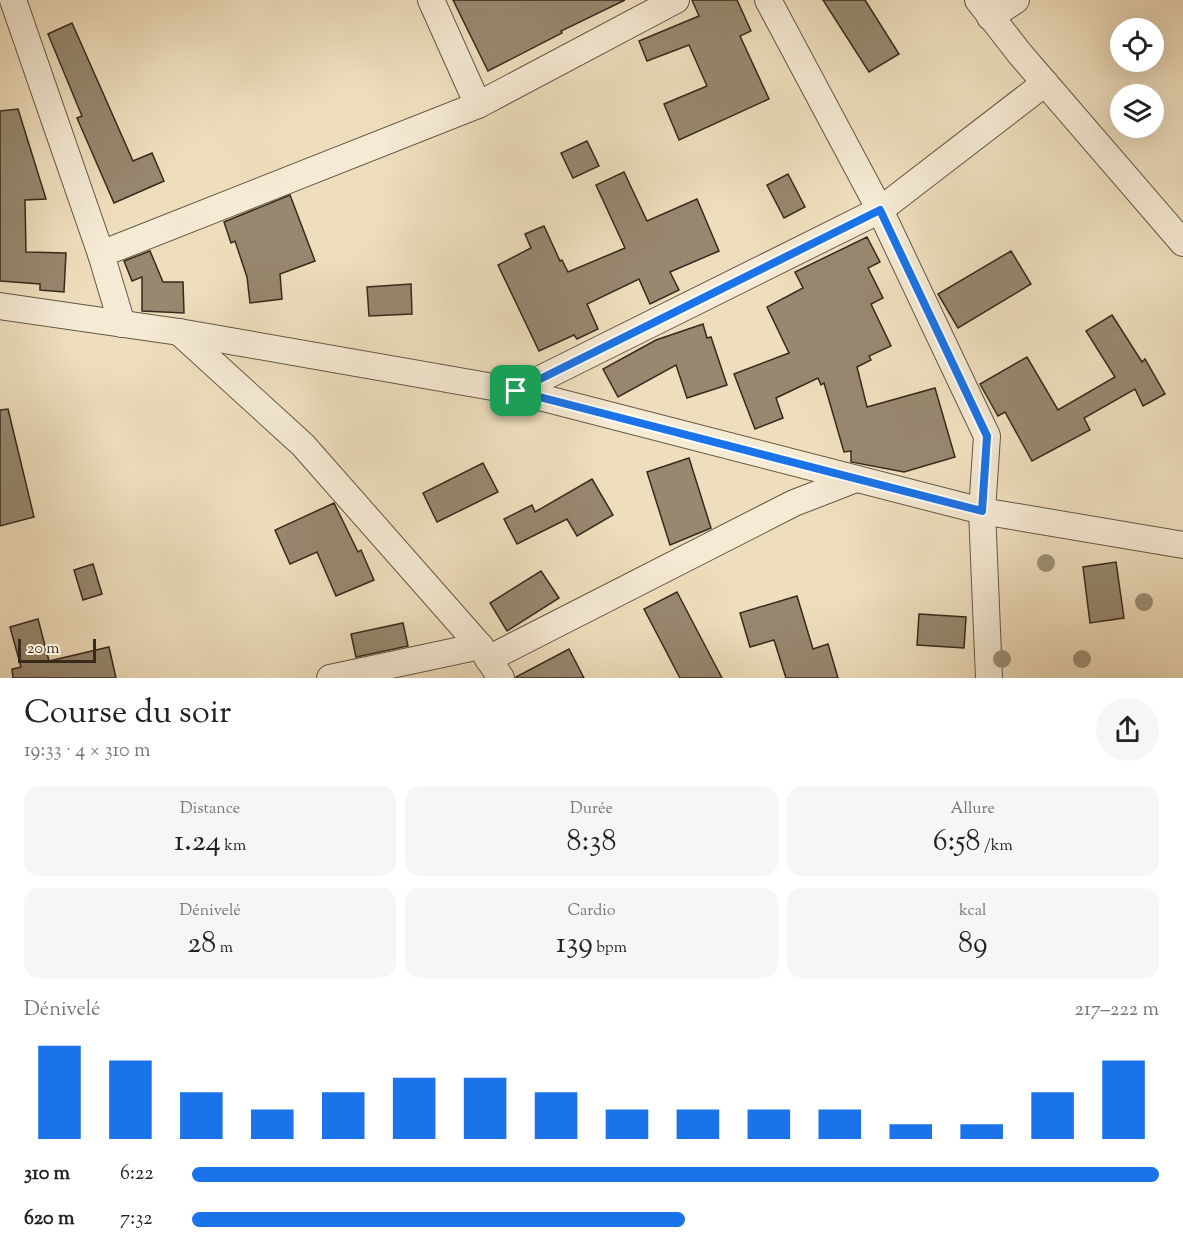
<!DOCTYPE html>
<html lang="fr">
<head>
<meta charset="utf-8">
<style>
	body { margin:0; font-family:"Sorts Mill Goudy",serif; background:#f6f6f6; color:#222; height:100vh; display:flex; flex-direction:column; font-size:22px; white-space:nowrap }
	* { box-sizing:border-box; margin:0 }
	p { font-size:20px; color:#767676 }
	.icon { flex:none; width:33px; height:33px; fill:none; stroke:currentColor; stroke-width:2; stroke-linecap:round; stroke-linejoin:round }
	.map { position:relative; height:678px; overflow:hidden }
	.drawer { display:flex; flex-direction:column; background:#fff; flex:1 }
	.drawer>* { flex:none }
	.fabs { position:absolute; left:1110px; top:18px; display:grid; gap:12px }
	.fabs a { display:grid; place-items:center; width:54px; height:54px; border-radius:50%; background:#fff; box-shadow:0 6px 24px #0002; font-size:30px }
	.scale { position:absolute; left:18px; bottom:15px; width:78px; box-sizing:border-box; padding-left:6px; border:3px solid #372a1d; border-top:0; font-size:16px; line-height:21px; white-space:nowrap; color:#372a1d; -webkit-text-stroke:4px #f5ead4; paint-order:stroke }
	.pin { position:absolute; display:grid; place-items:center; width:51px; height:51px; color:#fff; margin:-26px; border-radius:12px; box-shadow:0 3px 9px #0006 }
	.round { display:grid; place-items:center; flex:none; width:63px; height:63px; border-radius:32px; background:#f6f6f6 }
	.headline { display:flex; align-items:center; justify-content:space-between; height:102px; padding:0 24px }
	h1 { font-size:33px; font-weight:600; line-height:45px }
	.metrics { display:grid; grid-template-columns:repeat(3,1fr); gap:9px; height:102px; padding:6px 24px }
	.metrics div { display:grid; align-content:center; border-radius:15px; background:#f6f6f6; text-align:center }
	.metrics b { font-size:30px; font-weight:600 }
	.metrics small { font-size:16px; font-weight:400 }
	.metrics p { font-size:16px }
	.chart { height:168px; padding:12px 24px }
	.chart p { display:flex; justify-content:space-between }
	.chart svg { width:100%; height:108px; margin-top:6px; stroke:#1a73e8; stroke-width:6 }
	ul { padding:0 24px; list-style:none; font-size:20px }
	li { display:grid; grid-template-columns:96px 72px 1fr; align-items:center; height:45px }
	li i { height:15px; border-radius:8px; background:#1a73e8 }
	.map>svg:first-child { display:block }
	.building { fill:#978870; stroke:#372a1d; stroke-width:1.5 }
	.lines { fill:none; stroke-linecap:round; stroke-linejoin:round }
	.minor-casing { stroke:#655745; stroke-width:28 }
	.minor { stroke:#f5ead4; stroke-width:26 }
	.tree { fill:#9f8f77 }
	.route-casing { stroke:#fff; stroke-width:12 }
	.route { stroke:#1a73e8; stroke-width:8 }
</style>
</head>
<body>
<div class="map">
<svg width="1183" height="678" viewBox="0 0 1183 678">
	<rect width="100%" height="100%" fill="#efdebd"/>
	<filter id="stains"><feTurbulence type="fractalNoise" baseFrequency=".00333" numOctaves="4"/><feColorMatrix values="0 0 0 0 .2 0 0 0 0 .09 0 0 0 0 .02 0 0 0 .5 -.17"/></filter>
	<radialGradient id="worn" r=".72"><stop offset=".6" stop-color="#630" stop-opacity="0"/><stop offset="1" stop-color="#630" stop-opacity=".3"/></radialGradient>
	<g class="building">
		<path d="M453 0H625L561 31 562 33 488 71Z"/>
		<path d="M692 0H737L751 31 740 36 769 99 679 140 664 104 707 86 689 45 647 61 639 41 699 16Z"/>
		<path d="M823 0H865L899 54 869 72Z"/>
		<path d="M72 23 133 161 152 153 164 181 114 203 77 118 82 116 48 34Z"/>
		<path d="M18 109 46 199 25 200 26 252 66 253 64 292 40 290V284L0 281V111Z"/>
		<path d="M587 141 599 166 573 178 561 153Z"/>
		<path d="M624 172 647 221 697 199 719 251 670 272 679 290 650 304 639 279 587 304 598 329 577 339 574 335 539 351 498 265 531 248 525 234 544 226 560 261 562 260 568 272 625 248 596 185Z"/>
		<path d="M788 174 805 207 784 218 767 185Z"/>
		<path d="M290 195 315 261 280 274 282 299 250 303 247 277 235 241 231 243 224 222Z"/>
		<path d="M867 237 880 262 868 268 883 298 871 304 891 346 869 356 871 360 857 367 867 407 935 388 955 457 904 472 851 462V451L844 452 824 383 821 385 818 378 776 398 783 418 755 429 734 374 789 353 767 307 803 288 795 272Z"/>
		<path d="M150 251 163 282H183L184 313 142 311V277L132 281 124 261Z"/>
		<path d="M1011 251 1031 284 958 328 938 294Z"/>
		<path d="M411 284 412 314 369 316 367 287Z"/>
		<path d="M1112 315 1142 362 1145 359 1165 394 1143 406 1135 389 1084 418 1090 430 1032 461 1005 412 998 416 980 384 1027 357 1058 410 1115 377 1086 331Z"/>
		<path d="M703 324 707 338 711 337 727 385 687 398 676 365 618 397 603 369 656 340Z"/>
		<path d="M8 409 34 517 0 526V410Z"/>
		<path d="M689 458 711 528 670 545 647 472Z"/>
		<path d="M483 463 498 492 437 522 423 493Z"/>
		<path d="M592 479 613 515 577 536 567 519 517 544 504 519 532 505 535 512Z"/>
		<path d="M334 503 358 552 361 550 374 580 336 596 317 552 290 564 275 530Z"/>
		<path d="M1116 562 1124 618 1090 623 1083 567Z"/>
		<path d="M93 564 102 594 83 600 74 570Z"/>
		<path d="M541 571 559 598 507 631 490 603Z"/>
		<path d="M677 592 712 659 722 678H680L644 609Z"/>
		<path d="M797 596 813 649 828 644 838 678H786L774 640 750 647 740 613Z"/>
		<path d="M919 614 966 617 964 648 917 645Z"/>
		<path d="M38 619 49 661 109 647 116 678H13L12 669 21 667 10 627Z"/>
		<path d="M403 623 408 646 356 657 351 634Z"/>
		<path d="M569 649 584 678H516V677Z"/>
	</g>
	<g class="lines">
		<g class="minor-casing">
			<g id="minor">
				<path d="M13 0 101 254 122 324"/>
				<path d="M431 0 478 105"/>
				<path d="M768 0 880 210 987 436 982 511 989 678"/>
				<path d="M978 0 1020 54 1183 243"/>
				<path d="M990 17 1016 0"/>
				<path d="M101 254 478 105 676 0"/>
				<path d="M0 306 179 332 516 391 982 511 1183 545"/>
				<path d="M179 332 303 445 480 646 501 678"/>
				<path d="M516 391 880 210 1045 83"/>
				<path d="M488 659 794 503 856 479"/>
				<path d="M330 678 480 646"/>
			</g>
		</g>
		<use href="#minor" class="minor"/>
	</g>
	<g class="tree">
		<circle cx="1046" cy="563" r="9"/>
		<circle cx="1144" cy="602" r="9"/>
		<circle cx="1002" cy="659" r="9"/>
		<circle cx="1082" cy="659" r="9"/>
	</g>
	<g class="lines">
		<g class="route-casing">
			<path id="route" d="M880 210 987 436 982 511 516 391Z"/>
		</g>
		<use href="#route" class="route"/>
	</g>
	<rect width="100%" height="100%" filter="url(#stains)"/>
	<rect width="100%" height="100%" fill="url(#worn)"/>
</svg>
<div class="fabs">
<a><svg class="icon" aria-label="locate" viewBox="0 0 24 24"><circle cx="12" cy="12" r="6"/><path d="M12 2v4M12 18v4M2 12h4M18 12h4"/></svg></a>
<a><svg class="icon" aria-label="layers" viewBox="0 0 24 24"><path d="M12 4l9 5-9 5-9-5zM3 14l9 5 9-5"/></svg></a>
</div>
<div class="scale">20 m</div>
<div class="pin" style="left:516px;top:391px;background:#1e9e55"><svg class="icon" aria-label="arrive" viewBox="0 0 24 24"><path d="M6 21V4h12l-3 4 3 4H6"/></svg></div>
</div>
<section class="drawer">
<div class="headline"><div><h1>Course du soir</h1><p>19:33 · 4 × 310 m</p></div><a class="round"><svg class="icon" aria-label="share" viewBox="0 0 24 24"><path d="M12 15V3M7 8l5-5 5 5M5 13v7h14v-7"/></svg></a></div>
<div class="metrics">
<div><p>Distance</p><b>1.24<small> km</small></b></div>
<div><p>Durée</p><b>8:38</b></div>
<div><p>Allure</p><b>6:58<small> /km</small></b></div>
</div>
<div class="metrics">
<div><p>Dénivelé</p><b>28<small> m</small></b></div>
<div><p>Cardio</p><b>139<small> bpm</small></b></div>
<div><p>kcal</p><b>89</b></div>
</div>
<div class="chart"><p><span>Dénivelé</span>217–222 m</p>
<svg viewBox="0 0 160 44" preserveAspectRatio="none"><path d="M5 44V6M15 44V12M25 44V25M35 44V32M45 44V25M55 44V19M65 44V19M75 44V25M85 44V32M95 44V32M105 44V32M115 44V32M125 44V38M135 44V38M145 44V25M155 44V12"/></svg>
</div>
<ul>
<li><b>310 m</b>6:22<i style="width:100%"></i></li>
<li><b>620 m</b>7:32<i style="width:51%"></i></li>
</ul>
</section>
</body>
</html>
